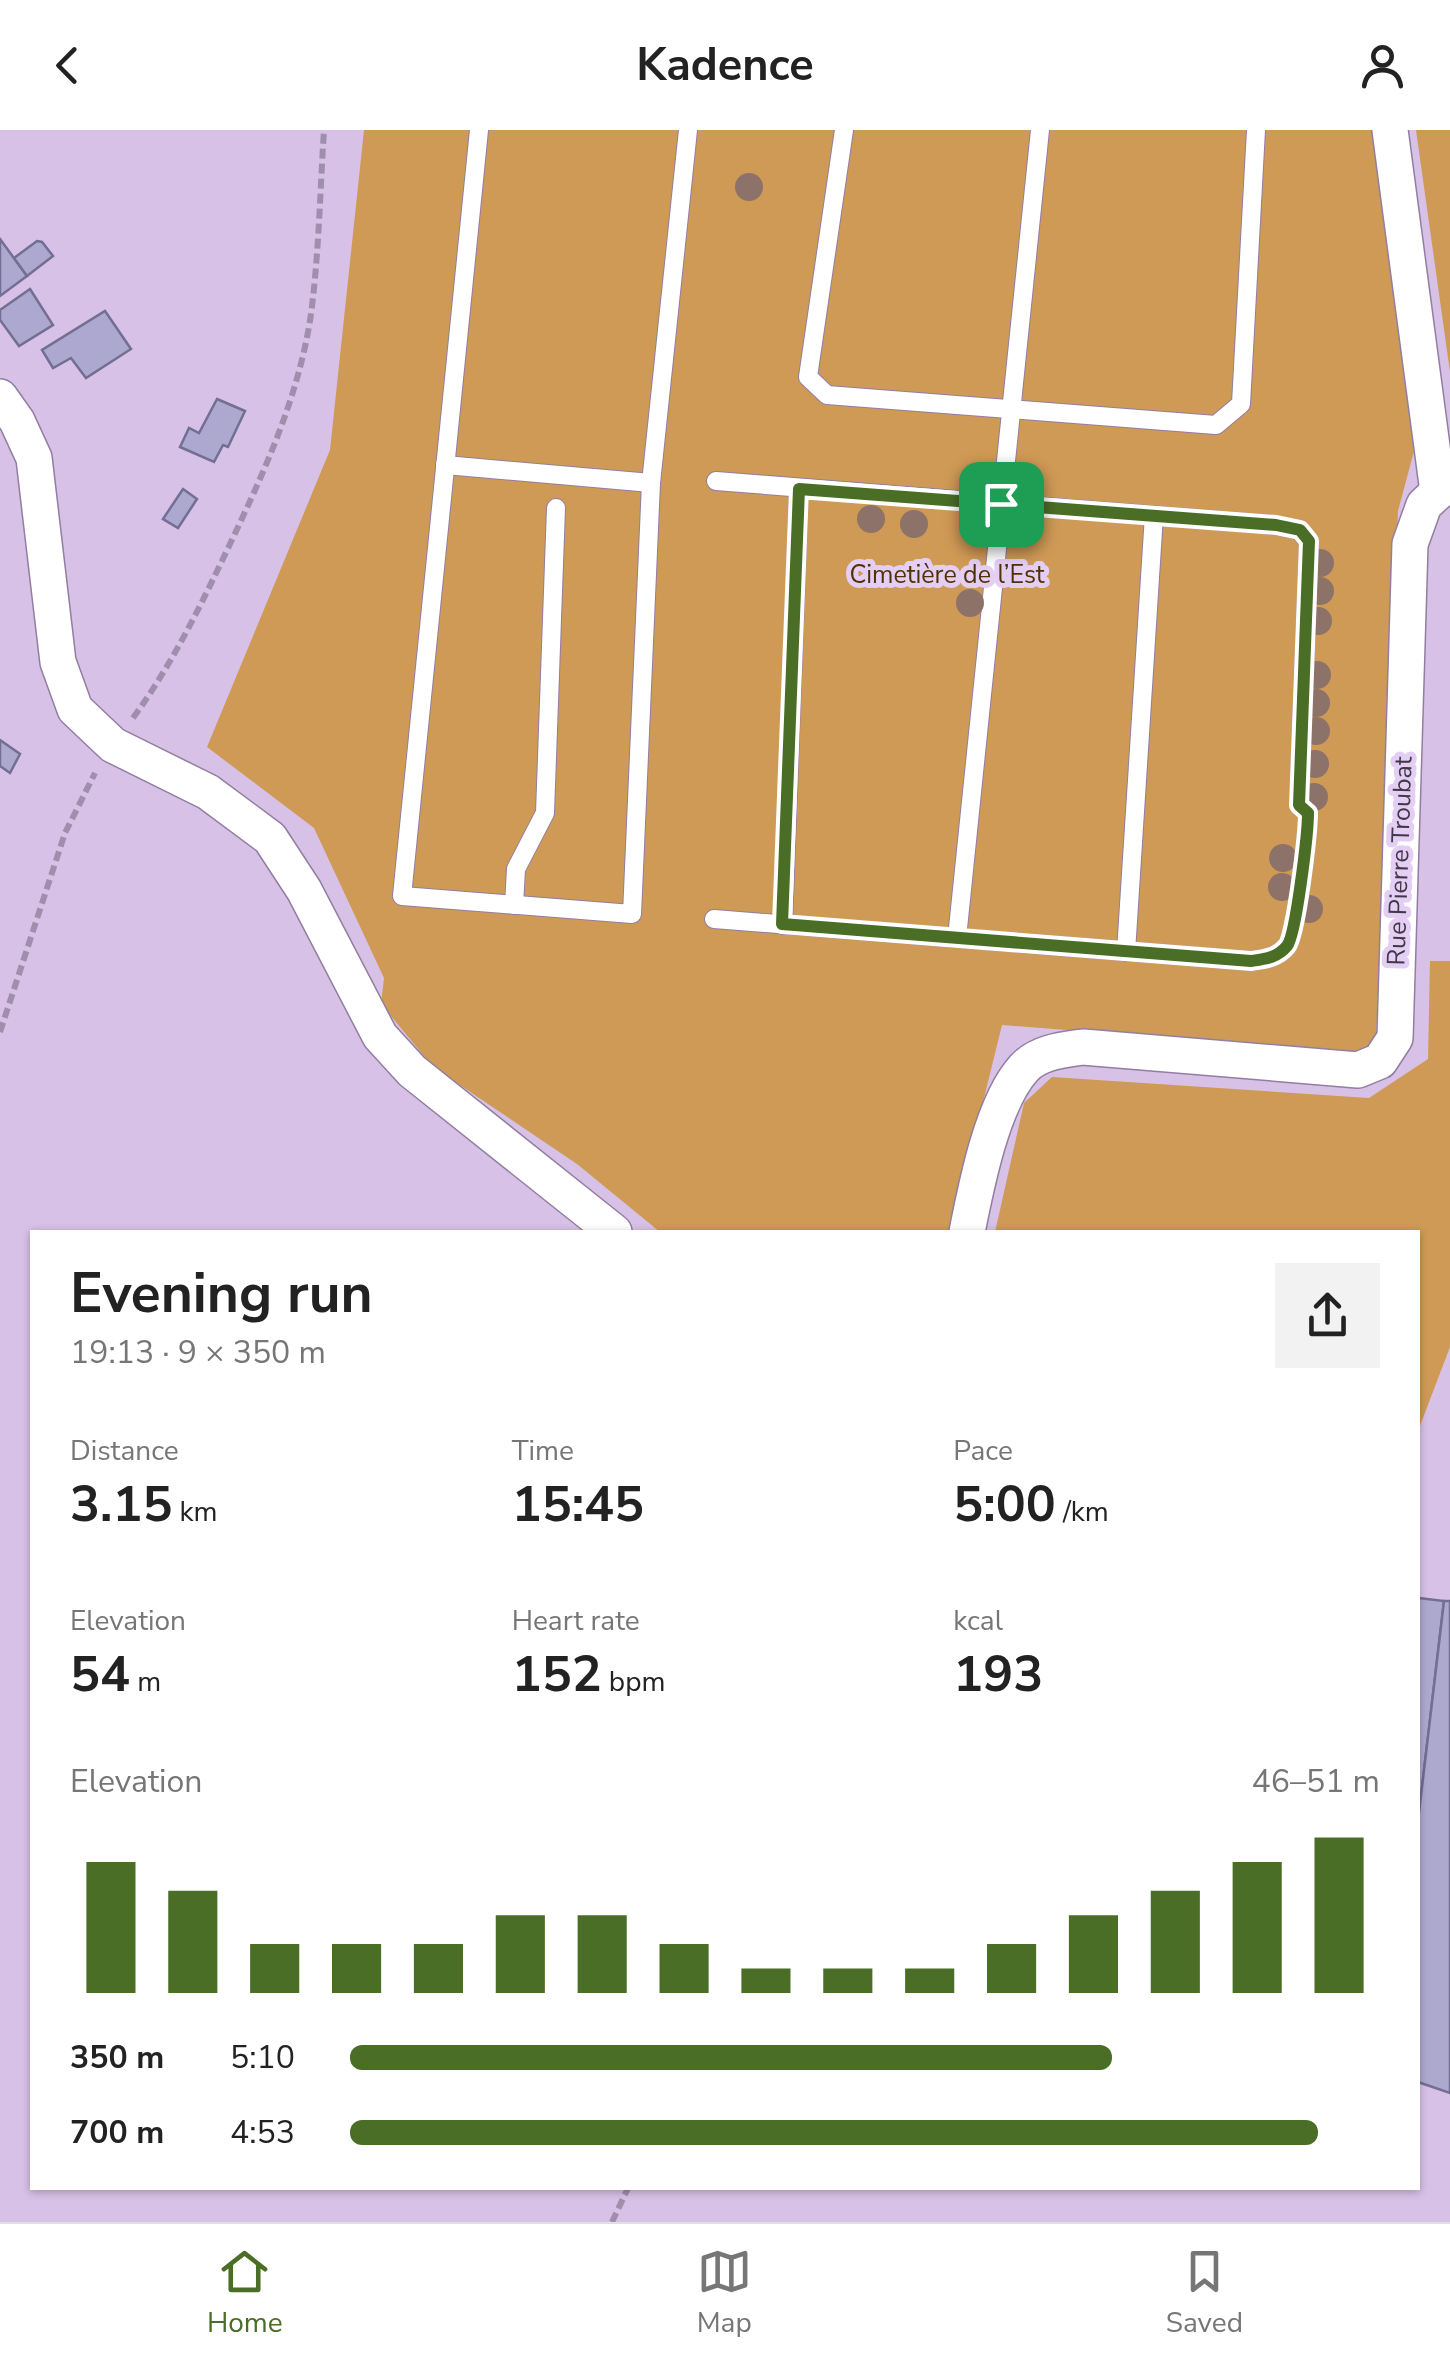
<!DOCTYPE html>
<html lang="en">
<head>
<meta charset="utf-8">
<style>
	body { margin:0; font-family:"Nunito Sans",sans-serif; background:#f2f2f2; color:#222; height:100vh; display:flex; flex-direction:column; font-size:38px; white-space:nowrap }
	* { box-sizing:border-box; margin:0 }
	p { font-size:32px; color:#767676 }
	.icon { flex:none; width:55px; height:55px; fill:none; stroke:currentColor; stroke-width:2; stroke-linecap:round; stroke-linejoin:round }
	.map { position:relative; flex:1; overflow:hidden }
	.sheet { position:absolute; left:30px; top:1100px; width:1390px; height:960px; display:flex; flex-direction:column; background:#fff; border-radius:0px; box-shadow:0 2px 8px #0004 }
	.sheet>* { flex:none }
	.pin { position:absolute; display:grid; place-items:center; width:85px; height:85px; color:#fff; margin:-42px; border-radius:20px; box-shadow:0 5px 15px #0006 }
	.round { display:grid; place-items:center; flex:none; width:105px; height:105px; border-radius:0px; background:#f2f2f2 }
	.summary { display:flex; align-items:center; justify-content:space-between; height:170px; padding:0 40px }
	h1 { font-size:55px; font-weight:700; line-height:75px }
	.stats { display:grid; grid-template-columns:repeat(3,1fr); gap:15px; height:170px; padding:10px 40px }
	.stats div { display:grid; align-content:center }
	.stats b { font-size:50px; font-weight:700 }
	.stats small { font-size:28px; font-weight:400 }
	.stats p { font-size:28px }
	.chart { height:280px; padding:20px 40px }
	.chart p { display:flex; justify-content:space-between }
	.chart svg { width:100%; height:180px; margin-top:10px; stroke:#4b6e26; stroke-width:6 }
	ul { padding:0 40px; list-style:none; font-size:32px }
	li { display:grid; grid-template-columns:160px 120px 1fr; align-items:center; height:75px }
	li i { height:25px; border-radius:12px; background:#4b6e26 }
	header { display:flex; justify-content:space-between; align-items:center; height:130px; padding:0 40px; background:#fff; font-size:45px; font-weight:700 }
	.dock { display:flex; justify-content:space-around; align-items:center; height:140px; border-top:2px solid #e0e0e0; background:#fff; font-size:28px; color:#767676 }
	.dock a { display:grid; justify-items:center; gap:5px }
	.dock .on { color:#4b6e26 }
	.map>svg:first-child { display:block }
	.green { fill:#cf9a56 }
	.building { fill:#ada8cf; stroke:#736e93; stroke-width:2.5 }
	.lines { fill:none; stroke-linecap:round; stroke-linejoin:round }
	.lane-casing { stroke:#927ea1; stroke-width:20 }
	.street-casing { stroke:#927ea1; stroke-width:38 }
	.path { stroke:#9f8eac; stroke-width:6; stroke-dasharray:10 5; stroke-linecap:butt }
	.lane { stroke:#fff; stroke-width:18 }
	.street { stroke:#fff; stroke-width:35 }
	.tree { fill:#8c7269 }
	.route-casing { stroke:#fff; stroke-width:20 }
	.route { stroke:#4b6e26; stroke-width:12 }
	.labels { text-anchor:middle; dominant-baseline:central; stroke-width:10; stroke-linejoin:round; paint-order:stroke }
	.park-label { font-size:25px; fill:#4f3103; stroke:#e4cef4 }
	.street-label { font-size:25px; fill:#403747; stroke:#e4cef4 }
</style>
</head>
<body>
<header><svg class="icon" aria-label="back" viewBox="0 0 24 24"><path d="M15 5l-7 7 7 7"/></svg>Kadence<svg class="icon" aria-label="person" viewBox="0 0 24 24"><circle cx="12" cy="8" r="4"/><path d="M4 21q1-7 8-7t8 7"/></svg></header>
<div class="map">
<svg width="1450" height="2092" viewBox="0 0 1450 2092">
	<rect width="100%" height="100%" fill="#d7c1e6"/>
	<g class="green">
		<path d="M364 0H1375L1417 310 1398 381 1376 910 1359 923 1002 895 951 1102H660L577 1034 433 937 381 874 384 848 314 698 207 617 330 320Z"/>
		<path d="M1416 0H1450V242Z"/>
		<path d="M1430 831H1450V1217L1418 1301V1102H995L1024 973 1052 947 1369 968 1428 929Z"/>
	</g>
	<g class="building">
		<path d="M0 109 27 146 0 166Z"/>
		<path d="M37 111 42 112 53 126 27 146 14 128Z"/>
		<path d="M30 159 53 195 19 216 0 190V180Z"/>
		<path d="M105 181 131 219 86 248 71 228 53 238 42 220Z"/>
		<path d="M217 269 245 281 228 317 223 315 214 332 180 317 189 298 199 303Z"/>
		<path d="M183 359 197 369 178 398 163 389Z"/>
		<path d="M0 610 20 624 10 643 0 636Z"/>
		<path d="M1419 1468 1444 1471 1418 1691V1484Z"/>
		<path d="M1444 1471H1450V1963L1418 1952V1691Z"/>
	</g>
	<g class="lines">
		<g class="lane-casing">
			<g id="lane">
				<path d="M479 0 402 766 632 784 651 353 688 0"/>
				<path d="M844 0 808 247 827 265 1216 295 1241 274 1256 0"/>
				<path d="M445 335 651 353"/>
				<path d="M514 775 516 739 545 683 556 378"/>
				<path d="M714 789 1251 831C1265 829 1277 828 1287 816 1296 804 1308 703 1308 683L1299 675 1309 411 1299 400 1275 395 716 351"/>
				<path d="M783 795 799 359"/>
				<path d="M957 808 1040 0"/>
				<path d="M1126 822 1154 385"/>
			</g>
		</g>
		<g class="street-casing">
			<g id="street">
				<path d="M1390 0 1438 362"/>
				<path d="M0 267 17 291 34 328 58 532 75 579 113 615 208 662 270 708 304 760 380 906 412 941 614 1102"/>
				<path d="M967 1102C976 1057 992 973 1024 938 1039 922 1062 920 1083 917L1358 940 1380 931 1395 908 1410 414 1424 375 1438 362"/>
			</g>
		</g>
		<g class="path">
			<path d="M133 588C173 533 201 475 230 414 265 340 299 266 311 184 319 123 320 61 324 0"/>
			<path d="M0 902 65 703 95 643"/>
			<path d="M612 2092 628 2058"/>
		</g>
		<use href="#lane" class="lane"/>
		<use href="#street" class="street"/>
	</g>
	<g class="tree">
		<circle cx="749" cy="57" r="14"/>
		<circle cx="871" cy="389" r="14"/>
		<circle cx="914" cy="394" r="14"/>
		<circle cx="1320" cy="433" r="14"/>
		<circle cx="1320" cy="461" r="14"/>
		<circle cx="970" cy="473" r="14"/>
		<circle cx="1318" cy="491" r="14"/>
		<circle cx="1317" cy="545" r="14"/>
		<circle cx="1316" cy="573" r="14"/>
		<circle cx="1316" cy="601" r="14"/>
		<circle cx="1315" cy="634" r="14"/>
		<circle cx="1314" cy="667" r="14"/>
		<circle cx="1283" cy="728" r="14"/>
		<circle cx="1282" cy="757" r="14"/>
		<circle cx="1309" cy="779" r="14"/>
	</g>
	<g class="lines">
		<g class="route-casing">
			<path id="route" d="M799 359 1276 395 1300 400 1309 411 1299 675 1308 683C1308 703 1296 805 1287 816 1277 828 1265 829 1251 831L782 794Z"/>
		</g>
		<use href="#route" class="route"/>
	</g>
	<g class="labels">
		<g class="park-label">
			<text x="947" y="445">Cimetière de l’Est</text>
		</g>
		<g class="street-label">
			<text transform="translate(1400 731) rotate(-88)">Rue Pierre Troubat</text>
		</g>
	</g>
</svg>
<div class="pin" style="left:1001px;top:374px;background:#1e9e55"><svg class="icon" aria-label="arrive" viewBox="0 0 24 24"><path d="M6 21V4h12l-3 4 3 4H6"/></svg></div>
<section class="sheet">
<div class="summary"><div><h1>Evening run</h1><p>19:13 · 9 × 350 m</p></div><a class="round"><svg class="icon" aria-label="share" viewBox="0 0 24 24"><path d="M12 15V3M7 8l5-5 5 5M5 13v7h14v-7"/></svg></a></div>
<div class="stats">
<div><p>Distance</p><b>3.15<small> km</small></b></div>
<div><p>Time</p><b>15:45</b></div>
<div><p>Pace</p><b>5:00<small> /km</small></b></div>
</div>
<div class="stats">
<div><p>Elevation</p><b>54<small> m</small></b></div>
<div><p>Heart rate</p><b>152<small> bpm</small></b></div>
<div><p>kcal</p><b>193</b></div>
</div>
<div class="chart"><p><span>Elevation</span>46–51 m</p>
<svg viewBox="0 0 160 44" preserveAspectRatio="none"><path d="M5 44V12M15 44V19M25 44V32M35 44V32M45 44V32M55 44V25M65 44V25M75 44V32M85 44V38M95 44V38M105 44V38M115 44V32M125 44V25M135 44V19M145 44V12M155 44V6"/></svg>
</div>
<ul>
<li><b>350 m</b>5:10<i style="width:74%"></i></li>
<li><b>700 m</b>4:53<i style="width:94%"></i></li>
</ul>
</section>
</div>
<nav class="dock">
<a class="on"><svg class="icon" aria-label="home" viewBox="0 0 24 24"><path d="M3 11l9-7 9 7M6 9v11h12V9"/></svg>Home</a>
<a><svg class="icon" aria-label="map" viewBox="0 0 24 24"><path d="M3 6l6-2 6 2 6-2v14l-6 2-6-2-6 2zM9 4v14M15 6v14"/></svg>Map</a>
<a><svg class="icon" aria-label="saved" viewBox="0 0 24 24"><path d="M7 4h10v16l-5-4-5 4z"/></svg>Saved</a>
</nav>
</body>
</html>
